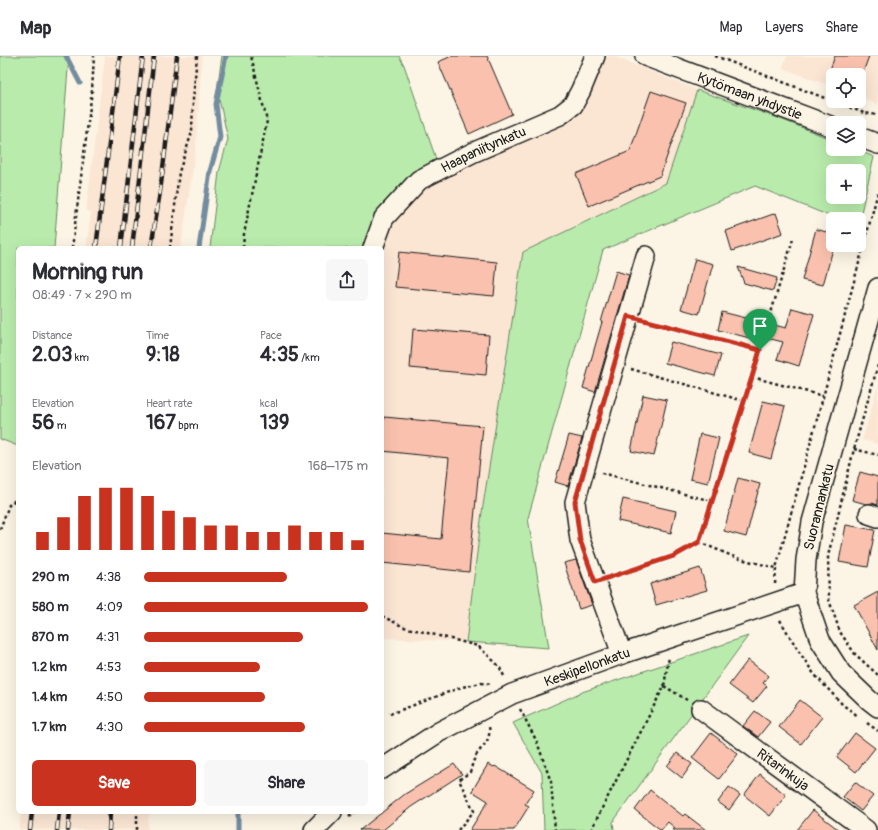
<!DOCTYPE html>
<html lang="en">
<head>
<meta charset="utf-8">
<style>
	body { margin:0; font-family:Pangolin,sans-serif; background:#f7f7f7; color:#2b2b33; height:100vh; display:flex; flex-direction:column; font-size:15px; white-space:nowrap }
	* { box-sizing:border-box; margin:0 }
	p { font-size:13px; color:#7c7c81 }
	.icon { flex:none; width:22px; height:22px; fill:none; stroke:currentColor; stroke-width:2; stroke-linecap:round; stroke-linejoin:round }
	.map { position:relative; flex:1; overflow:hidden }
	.sheet { position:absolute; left:16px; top:190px; width:368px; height:568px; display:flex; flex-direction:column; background:#fff; border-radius:6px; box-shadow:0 4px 16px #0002 }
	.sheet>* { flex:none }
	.tools { position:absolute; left:826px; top:12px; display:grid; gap:8px }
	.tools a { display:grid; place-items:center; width:40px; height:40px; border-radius:6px; background:#fff; box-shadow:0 4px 16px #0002; font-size:20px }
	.pin { position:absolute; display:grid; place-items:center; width:34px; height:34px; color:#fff; margin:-41px -17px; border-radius:50% 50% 50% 0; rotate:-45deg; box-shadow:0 0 4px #0007 }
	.pin .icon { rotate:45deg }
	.round { display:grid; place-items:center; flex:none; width:42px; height:42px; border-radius:6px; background:#f7f7f7 }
	.headline { display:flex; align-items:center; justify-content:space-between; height:68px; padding:0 16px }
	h1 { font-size:22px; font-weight:700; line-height:30px }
	.stats { display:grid; grid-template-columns:repeat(3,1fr); gap:6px; height:68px; padding:4px 16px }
	.stats div { display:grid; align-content:center }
	.stats b { font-size:20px; font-weight:700 }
	.stats small { font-size:11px; font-weight:400 }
	.stats p { font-size:11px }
	.chart { height:112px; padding:8px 16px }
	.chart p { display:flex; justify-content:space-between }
	.chart svg { width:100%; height:72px; margin-top:4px; stroke:#c8321e; stroke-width:6 }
	.action { display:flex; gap:8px; margin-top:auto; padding:8px 16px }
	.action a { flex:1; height:46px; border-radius:6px; background:#c8321e; color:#fff; font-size:16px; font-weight:700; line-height:46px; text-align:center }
	.action a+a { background:#f7f7f7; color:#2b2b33 }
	ul { padding:0 16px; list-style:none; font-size:13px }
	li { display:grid; grid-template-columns:64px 48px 1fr; align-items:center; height:30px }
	li i { height:10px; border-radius:5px; background:#c8321e }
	header { display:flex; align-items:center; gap:24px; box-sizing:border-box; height:56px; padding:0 20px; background:#fff; border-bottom:1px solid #e1e1e2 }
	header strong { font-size:19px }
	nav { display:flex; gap:22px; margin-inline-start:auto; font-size:14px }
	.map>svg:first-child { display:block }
	.built { fill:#fbe6d4 }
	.green { fill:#b9ecac; stroke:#6a8464; fill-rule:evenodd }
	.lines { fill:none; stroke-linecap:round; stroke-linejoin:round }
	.stream { stroke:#738ca0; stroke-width:5 }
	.building { fill:#fac2ae; stroke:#1c1c1c }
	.minor-casing { stroke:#1c1c1c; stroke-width:22 }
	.path { stroke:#1c1c1c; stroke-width:2.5; stroke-dasharray:3 3; stroke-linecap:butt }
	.minor { stroke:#fcf5e5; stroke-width:19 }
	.rail-casing { stroke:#1c1c1c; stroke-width:4.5 }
	.rail { stroke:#fcf5e5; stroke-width:3; stroke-dasharray:9; stroke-linecap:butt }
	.route-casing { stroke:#fff; stroke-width:8 }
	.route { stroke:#c8321e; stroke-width:5 }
	.labels { text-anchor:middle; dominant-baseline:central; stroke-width:4; stroke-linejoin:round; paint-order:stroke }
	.street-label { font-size:14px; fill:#1c1c1c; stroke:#fcf5e5 }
</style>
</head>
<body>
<header>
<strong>Map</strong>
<nav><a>Map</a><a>Layers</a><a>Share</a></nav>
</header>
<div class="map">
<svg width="878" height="774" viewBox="0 0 878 774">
	<rect width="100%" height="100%" fill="#fcf5e5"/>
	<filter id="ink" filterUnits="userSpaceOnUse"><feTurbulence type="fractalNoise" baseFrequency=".025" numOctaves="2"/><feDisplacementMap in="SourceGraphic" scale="8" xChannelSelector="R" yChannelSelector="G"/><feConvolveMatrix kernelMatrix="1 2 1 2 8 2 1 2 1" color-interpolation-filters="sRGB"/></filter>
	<g filter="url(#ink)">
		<g class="built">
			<path d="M105 0H202L196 92 181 192H86L91 156 86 155Z"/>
			<path d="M607 0H613L697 34 666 127 523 196 482 456 466 586 382 582V195L392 168 423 134 475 105 567 63 585 52Z"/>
			<path d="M787 0H878V49L859 41V19H833V31L782 12Z"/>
			<path d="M878 329V388L862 384Z"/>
			<path d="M21 756H149L148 774H19Z"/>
		</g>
		<g class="green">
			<path d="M0 0H69L54 192H18V390L0 383Z"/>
			<path d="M222 0H399L404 9 436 103 413 117 369 192H210L219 116 228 83 217 34Z"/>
			<path d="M697 34 778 62 833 84V93H855L874 101 859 165V163H837L755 130 603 194 528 462 549 592 466 586 482 456 523 196 666 127ZM833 115H859V141H833Z"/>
			<path d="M748 580 613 766 614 774H544L542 717 513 667 582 636Z"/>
		</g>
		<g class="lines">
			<g class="stream">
				<path d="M66 0 80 27"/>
				<path d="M199 192 210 115 220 81 216 48 226 0"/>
				<path d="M238 774V756"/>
			</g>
		</g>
		<g class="building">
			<path d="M452 0H487L512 58 469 78 438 6Z"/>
			<path d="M835 0H869L862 19H828Z"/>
			<path d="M651 35 686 47 660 120 589 150 576 118 630 95Z"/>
			<path d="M776 157 783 177 732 195 726 175Z"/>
			<path d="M816 173 833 178V193L823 229 802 224Z"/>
			<path d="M399 196 497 206 494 240 395 231Z"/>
			<path d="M695 203 713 208 699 258 681 253Z"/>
			<path d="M738 211 777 222 773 235 744 227Z"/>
			<path d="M616 215 629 219 595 336 583 332 602 266H601Z"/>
			<path d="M792 252 814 258 799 310 777 303 783 286 755 279 754 283 718 274 722 256 786 272Z"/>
			<path d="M413 273 489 279 486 319 410 312Z"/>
			<path d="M671 286 721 299 715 320 665 307Z"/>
			<path d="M643 339 667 344 654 400 631 395Z"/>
			<path d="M763 345 785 350 771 403 749 397Z"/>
			<path d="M384 361 483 370 469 516 382 507V477L441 483 449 402 382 395V383Z"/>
			<path d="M700 378 719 382 708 427 690 423Z"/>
			<path d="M569 379 582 382 568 430 555 426Z"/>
			<path d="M860 416 878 421V449L872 447 866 448 852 444Z"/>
			<path d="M738 422 760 428 746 481 724 475Z"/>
			<path d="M623 443 676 455 671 477 618 465Z"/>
			<path d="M846 469 875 474 868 511 839 506Z"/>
			<path d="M576 504 592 549 579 553 564 507Z"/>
			<path d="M700 512 707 534 656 549 650 528Z"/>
			<path d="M878 536V594L854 549Z"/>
			<path d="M748 604 769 620 763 627 767 630 753 647 729 629Z"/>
			<path d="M800 644 822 661 801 688 779 671Z"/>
			<path d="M755 655 770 666 758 681 743 670Z"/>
			<path d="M711 677 738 698 719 723 692 702Z"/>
			<path d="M855 677 875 692 856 716 837 701Z"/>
			<path d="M677 697 692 708 682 722 667 710Z"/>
			<path d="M454 708 462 718 411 751 383 774H360L405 738Z"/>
			<path d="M488 708 494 711 495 710 534 734 525 748 529 750 514 774H470L488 745 472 735Z"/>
			<path d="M760 718 786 739 770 760 744 739Z"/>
			<path d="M855 726 873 740 861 755 843 741Z"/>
			<path d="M729 731 740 739 729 754 718 746Z"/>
			<path d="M650 734 683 760 685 758 706 774H673L675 772 668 766 661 774 635 754Z"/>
			<path d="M813 754 839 774H797Z"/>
		</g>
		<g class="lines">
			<g class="minor-casing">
				<g id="minor">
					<path id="s1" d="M645 0 833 71"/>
					<path d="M859 81 878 88"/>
					<path id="s2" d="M373 192 384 162 419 124 472 97 560 59 573 49 581 34 595 0"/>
					<path d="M878 232 812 466 806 504 804 537 820 584 841 617 869 644 878 651"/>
					<path d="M869 458 878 461"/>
					<path d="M622 598 580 484 575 446 646 200"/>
					<path id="s3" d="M701 653 866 774"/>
					<path id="s4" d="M382 713 439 676 512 638 622 598 804 537"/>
					<path d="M314 774 332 756"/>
				</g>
			</g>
			<g class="path">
				<path d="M715 0 864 57 878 59"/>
				<path d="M72 192 92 35 94 0"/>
				<path d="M170 192 179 116 192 76 193 43 197 0"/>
				<path d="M243 192 244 178 267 65 251 0"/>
				<path d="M645 264 760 293"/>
				<path d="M878 309 854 393 828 500 829 544 840 576 855 598 878 619"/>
				<path d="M631 313 744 345"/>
				<path d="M752 321 823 340"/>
				<path d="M854 393 878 399"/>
				<path d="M602 417 712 445"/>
				<path d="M0 473 9 449 18 442"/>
				<path d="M699 486 737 502 776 512"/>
				<path d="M612 521 674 500 699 486 752 321 793 183"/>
				<path d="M775 528 776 512 819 356 878 136"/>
				<path d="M382 560 404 571 478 590 499 610 505 622"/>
				<path d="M780 564 798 594 814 618 843 649 858 660"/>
				<path d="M664 630 687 644"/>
				<path d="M520 653 537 686 551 726 555 774"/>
				<path d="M390 658 462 631 481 627 491 628"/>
				<path d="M867 667 878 675"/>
				<path d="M349 761 355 756"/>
				<path d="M137 774V756"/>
				<path d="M458 774 474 755 459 724 470 716C472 710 473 704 477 698 484 688 491 685 489 670"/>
				<path d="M591 774 664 630 669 601"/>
			</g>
			<use href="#minor" class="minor"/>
			<g class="rail-casing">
				<g id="rail">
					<path d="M96 192 120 0"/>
					<path d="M121 192 143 0"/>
					<path d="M132 192 154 0"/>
					<path d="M151 192 160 136 177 0"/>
					<path d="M30 774 32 756"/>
					<path d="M57 774 59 756"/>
					<path d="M68 774 70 756"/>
					<path d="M109 774 110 756"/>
				</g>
			</g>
			<use href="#rail" class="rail"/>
		</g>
	</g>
	<g class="lines" filter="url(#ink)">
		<g class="route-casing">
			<path id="route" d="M628 260 760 294 752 321 699 486 674 500 595 526 580 484 575 446Z"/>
		</g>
		<use href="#route" class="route"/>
	</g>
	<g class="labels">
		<g class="street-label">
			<text stroke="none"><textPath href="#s1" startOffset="112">Kytömaan yhdystie</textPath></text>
			<text stroke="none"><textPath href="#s2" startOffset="155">Haapaniitynkatu</textPath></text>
			<text transform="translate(819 451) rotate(-76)">Suorannankatu</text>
			<text stroke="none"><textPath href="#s4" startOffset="230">Keskipellonkatu</textPath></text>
			<text stroke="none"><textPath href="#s3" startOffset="102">Ritarinkuja</textPath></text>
		</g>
	</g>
</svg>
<div class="tools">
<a><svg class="icon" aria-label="locate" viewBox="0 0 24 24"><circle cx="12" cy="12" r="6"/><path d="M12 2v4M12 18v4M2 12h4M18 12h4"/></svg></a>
<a><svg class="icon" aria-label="layers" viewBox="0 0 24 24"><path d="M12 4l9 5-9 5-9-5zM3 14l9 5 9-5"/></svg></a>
<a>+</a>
<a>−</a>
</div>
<div class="pin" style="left:760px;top:294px;background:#1e9e55"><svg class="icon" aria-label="arrive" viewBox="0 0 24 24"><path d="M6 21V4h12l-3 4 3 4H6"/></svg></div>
<section class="sheet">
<div class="headline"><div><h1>Morning run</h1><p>08:49 · 7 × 290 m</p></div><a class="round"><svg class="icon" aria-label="share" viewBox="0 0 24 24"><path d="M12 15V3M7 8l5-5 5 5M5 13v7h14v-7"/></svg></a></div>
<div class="stats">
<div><p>Distance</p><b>2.03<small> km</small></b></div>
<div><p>Time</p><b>9:18</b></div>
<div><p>Pace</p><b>4:35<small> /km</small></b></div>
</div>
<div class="stats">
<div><p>Elevation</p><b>56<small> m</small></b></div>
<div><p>Heart rate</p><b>167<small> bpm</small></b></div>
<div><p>kcal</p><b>139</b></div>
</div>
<div class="chart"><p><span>Elevation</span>168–175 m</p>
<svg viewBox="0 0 160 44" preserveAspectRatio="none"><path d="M5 44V33M15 44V24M25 44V11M35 44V6M45 44V6M55 44V11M65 44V20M75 44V24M85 44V29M95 44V29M105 44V33M115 44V33M125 44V29M135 44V33M145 44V33M155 44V38"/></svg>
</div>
<ul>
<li><b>290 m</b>4:38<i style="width:64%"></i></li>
<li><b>580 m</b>4:09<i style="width:100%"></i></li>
<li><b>870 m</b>4:31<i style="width:71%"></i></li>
<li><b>1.2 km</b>4:53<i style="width:52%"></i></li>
<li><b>1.4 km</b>4:50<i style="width:54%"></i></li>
<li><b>1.7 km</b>4:30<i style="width:72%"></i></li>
</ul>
<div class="action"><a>Save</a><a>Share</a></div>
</section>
</div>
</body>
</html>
